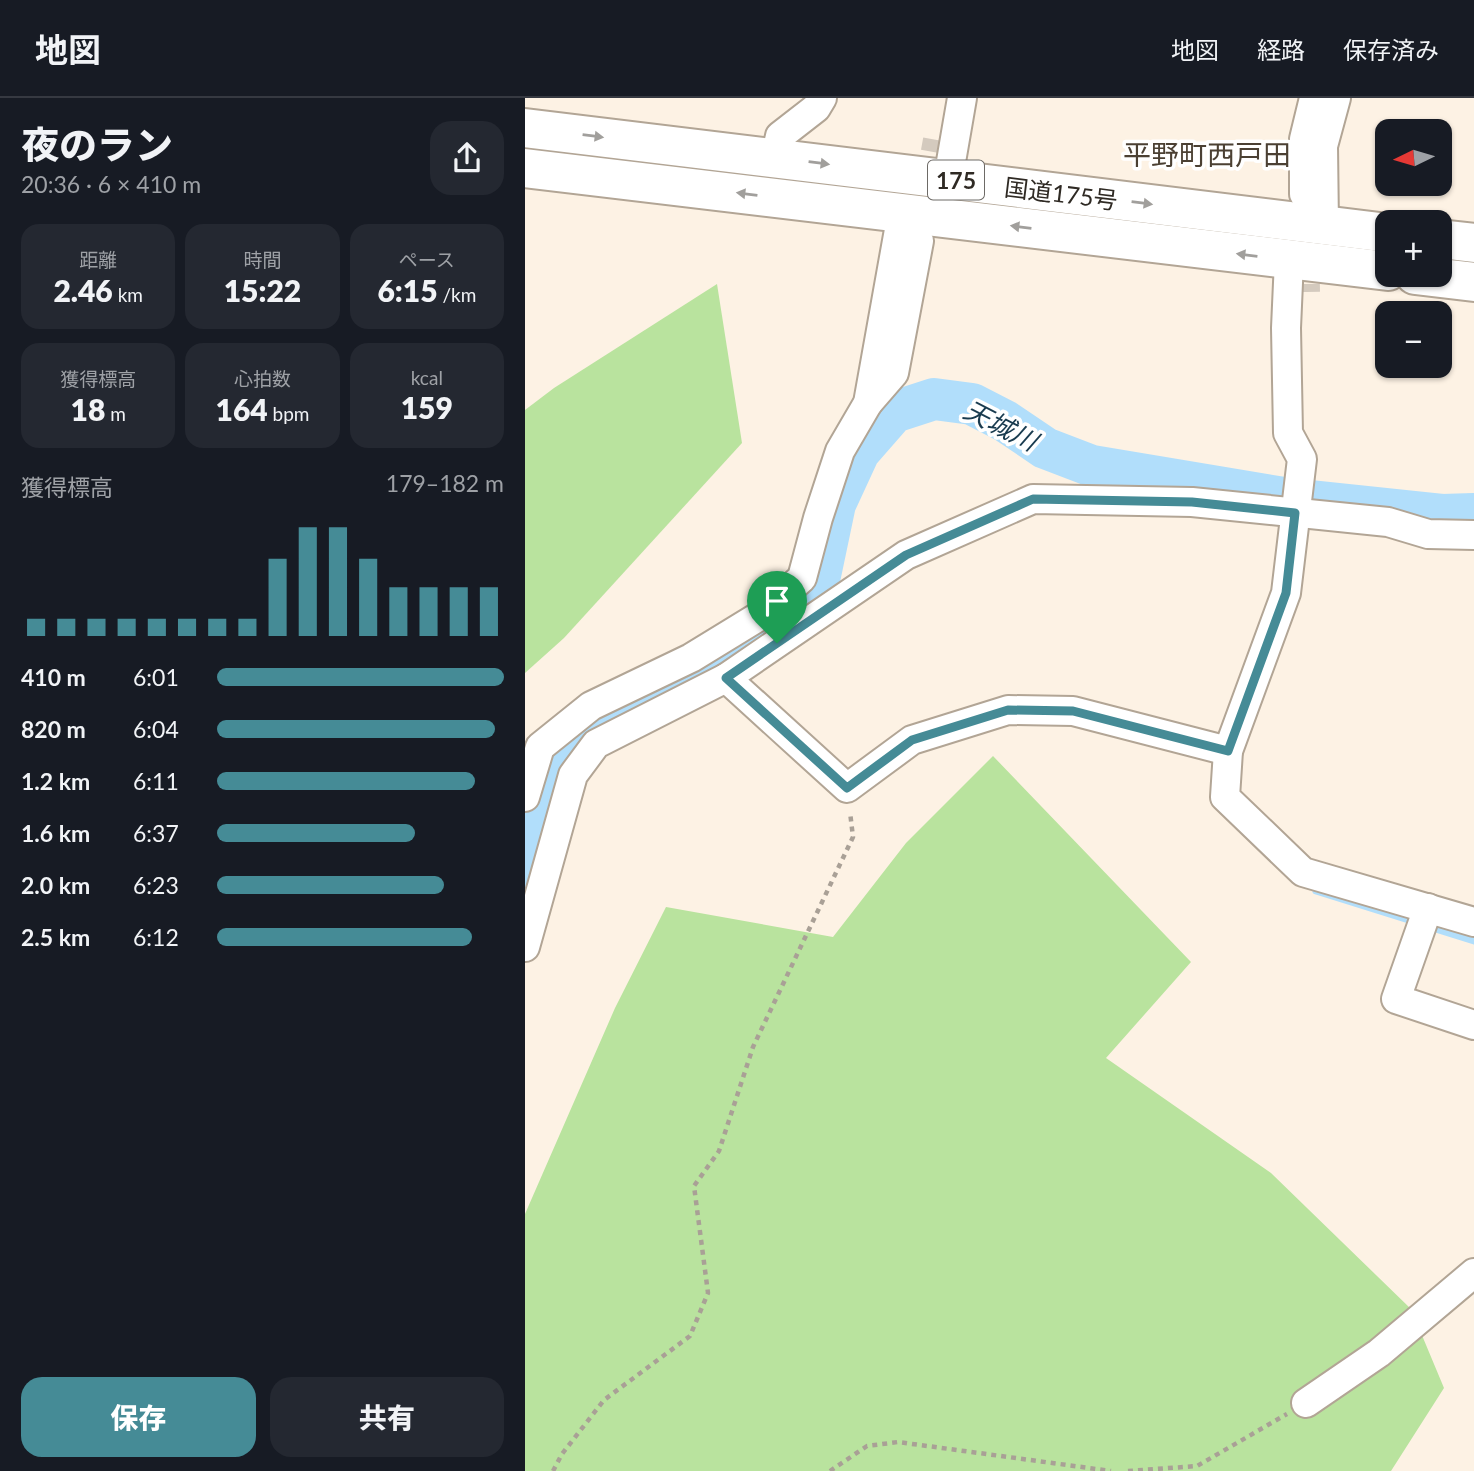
<!DOCTYPE html>
<html lang="ja">
<head>
<meta charset="utf-8">
<style>
	body { margin:0; font-family:Lato,"Noto Sans JP",sans-serif; background:#242831; color:#f1f3f6; height:100vh; display:flex; flex-direction:column; font-size:26px; white-space:nowrap }
	* { box-sizing:border-box; margin:0 }
	p { font-size:23px; color:#9ea1a6 }
	.icon { flex:none; width:38px; height:38px; fill:none; stroke:currentColor; stroke-width:2; stroke-linecap:round; stroke-linejoin:round }
	.map { position:relative; flex:1; overflow:hidden }
	.drawer { display:flex; flex-direction:column; background:#171b24; width:525px }
	.drawer>* { flex:none }
	.needle { width:46px; rotate:265deg }
	.tools { position:absolute; left:850px; top:21px; display:grid; gap:14px }
	.tools a { display:grid; place-items:center; width:77px; height:77px; border-radius:14px; background:#171b24; box-shadow:0 2px 5px #0004; font-size:35px }
	.pin { position:absolute; display:grid; place-items:center; width:60px; height:60px; color:#fff; margin:-72px -30px; border-radius:50% 50% 50% 0; rotate:-45deg; box-shadow:0 0 7px #0007 }
	.pin .icon { rotate:45deg }
	.round { display:grid; place-items:center; flex:none; width:74px; height:74px; border-radius:21px; background:#242831 }
	.overview { display:flex; align-items:center; justify-content:space-between; height:119px; padding:0 21px }
	h1 { font-size:38px; font-weight:800; line-height:52px }
	.metrics { display:grid; grid-template-columns:repeat(3,1fr); gap:10px; height:119px; padding:7px 21px }
	.metrics div { display:grid; align-content:center; border-radius:18px; background:#242831; text-align:center }
	.metrics b { font-size:30px; font-weight:800 }
	.metrics small { font-size:19px; font-weight:400 }
	.metrics p { font-size:19px }
	.chart { height:196px; padding:14px 21px }
	.chart p { display:flex; justify-content:space-between }
	.chart svg { width:100%; height:126px; margin-top:7px; stroke:#458b96; stroke-width:6 }
	.action { display:flex; gap:14px; margin-top:auto; padding:14px 21px }
	.action a { flex:1; height:80px; border-radius:21px; background:#458b96; color:#fff; font-size:28px; font-weight:800; line-height:80px; text-align:center }
	.action a+a { background:#242831; color:#f1f3f6 }
	ul { padding:0 21px; list-style:none; font-size:23px }
	li { display:grid; grid-template-columns:112px 84px 1fr; align-items:center; height:52px }
	li i { height:18px; border-radius:9px; background:#458b96 }
	header { display:flex; align-items:center; gap:42px; box-sizing:border-box; height:98px; padding:0 35px; background:#171b24; border-bottom:2px solid #363941 }
	header strong { font-size:33px }
	nav { display:flex; gap:38px; margin-inline-start:auto; font-size:24px }
	main { display:flex; flex:1; min-height:0 }
	.map>svg:first-child { display:block }
	.green { fill:#b9e39e }
	.lines { fill:none; stroke-linecap:round; stroke-linejoin:round }
	.stream { stroke:#b1defb; stroke-width:7 }
	.river { stroke:#b1defb; stroke-width:42 }
	.minor-tunnel { stroke:#d4cabe; stroke-width:28; stroke-dasharray:28 14; stroke-linecap:butt }
	.minor-casing { stroke:#b2a595; stroke-width:32 }
	.trunk-casing { stroke:#b2a595; stroke-width:42 }
	.path { stroke:#a9a096; stroke-width:4.5; stroke-dasharray:5 5; stroke-linecap:butt }
	.minor { stroke:#fff; stroke-width:28 }
	.trunk { stroke:#fff; stroke-width:38 }
	.oneway { fill:#a19f9c }
	.route-casing { stroke:#fff; stroke-width:14 }
	.route { stroke:#458b96; stroke-width:9 }
	.labels { text-anchor:middle; dominant-baseline:central; stroke-width:7; stroke-linejoin:round; paint-order:stroke }
	.shield { fill:#fff; stroke:#6d6a66; stroke-width:2 }
	.shield-label { font-size:23px; font-weight:bold; fill:#2f2a24 }
	.street-label { font-size:24px; fill:#2f2a24; stroke:#fff }
	.water-label { font-size:26px; font-style:italic; fill:#193b4f; stroke:#fff }
	.quarter-label { font-size:28px; fill:#4b4033; stroke:#fff }
</style>
</head>
<body>
<header>
<strong>地図</strong>
<nav><a>地図</a><a>経路</a><a>保存済み</a></nav>
</header>
<main>
<section class="drawer">
<div class="overview"><div><h1>夜のラン</h1><p>20:36 · 6 × 410 m</p></div><a class="round"><svg class="icon" aria-label="share" viewBox="0 0 24 24"><path d="M12 15V3M7 8l5-5 5 5M5 13v7h14v-7"/></svg></a></div>
<div class="metrics">
<div><p>距離</p><b>2.46<small> km</small></b></div>
<div><p>時間</p><b>15:22</b></div>
<div><p>ペース</p><b>6:15<small> /km</small></b></div>
</div>
<div class="metrics">
<div><p>獲得標高</p><b>18<small> m</small></b></div>
<div><p>心拍数</p><b>164<small> bpm</small></b></div>
<div><p>kcal</p><b>159</b></div>
</div>
<div class="chart"><p><span>獲得標高</span>179–182 m</p>
<svg viewBox="0 0 160 44" preserveAspectRatio="none"><path d="M5 44V38M15 44V38M25 44V38M35 44V38M45 44V38M55 44V38M65 44V38M75 44V38M85 44V17M95 44V6M105 44V6M115 44V17M125 44V27M135 44V27M145 44V27M155 44V27"/></svg>
</div>
<ul>
<li><b>410 m</b>6:01<i style="width:100%"></i></li>
<li><b>820 m</b>6:04<i style="width:97%"></i></li>
<li><b>1.2 km</b>6:11<i style="width:90%"></i></li>
<li><b>1.6 km</b>6:37<i style="width:69%"></i></li>
<li><b>2.0 km</b>6:23<i style="width:79%"></i></li>
<li><b>2.5 km</b>6:12<i style="width:89%"></i></li>
</ul>
<div class="action"><a>保存</a><a>共有</a></div>
</section>
<div class="map">
<svg width="949" height="1373" viewBox="0 0 949 1373">
	<rect width="100%" height="100%" fill="#fdf2e4"/>
	<g class="green">
		<path d="M192 186 217 345 39 540 0 575V312L29 290Z"/>
		<path d="M468 658 666 864 581 960 746 1075 886 1211 919 1290 866 1373H0V1116L90 910 141 809 308 839 381 745Z"/>
	</g>
	<g class="lines">
		<g class="stream">
			<path d="M791 793 890 824"/>
			<path d="M901 828 949 843"/>
		</g>
		<path class="river" d="M0 769 31 661 60 634 183 571 293 487 310 406 334 354 369 314 409 301 447 306 480 323 520 350 567 368 765 401 917 417 949 416"/>
		<g class="minor-tunnel">
			<path d="M395 137 412 42"/>
			<path d="M780 144 781 194"/>
		</g>
		<g class="minor-casing">
			<g id="minor">
				<path d="M250 60 255 38 291 10 297 0"/>
				<path d="M423 81 437 0"/>
				<path d="M779 96V41L789 0"/>
				<path d="M799 128 798 48 811 0"/>
				<path d="M764 162 761 230 763 335 777 361 761 495 703 653 700 699 778 774 949 824"/>
				<path d="M343 305 369 275 394 143"/>
				<path d="M201 580 322 690 387 642 483 612 548 613 703 653"/>
				<path d="M0 699 15 649 66 608 166 560 233 519 277 480 293 420 315 353 343 305 377 115"/>
				<path d="M903 810 871 901 949 927"/>
				<path d="M0 849 48 677 71 646 201 580 381 457 508 401 667 404 863 424 903 436 949 437"/>
				<path d="M781 1305 854 1255 949 1175"/>
			</g>
		</g>
		<g class="trunk-casing">
			<g id="trunk">
				<path d="M0 30 863 135"/>
				<path d="M0 70 863 173"/>
				<path d="M915 141 949 145"/>
				<path d="M890 177 949 184"/>
			</g>
		</g>
		<g class="path">
			<path d="M28 1373 37 1356 79 1302 165 1238 183 1195 169 1088 194 1053 228 949 328 739 325 714"/>
			<path d="M305 1373 342 1348 373 1344 586 1373"/>
			<path d="M603 1373 672 1368 762 1316"/>
		</g>
		<use href="#minor" class="minor"/>
		<use href="#trunk" class="trunk"/>
	</g>
	<defs><path id="oneway-solid" d="M-6-.8H1V-3.2L6.5 0L1 3.2V.8H-6Z" transform="scale(1.75)"/></defs>
	<g class="oneway">
		<use href="#oneway-solid" transform="translate(68 38) rotate(7)"/>
		<use href="#oneway-solid" transform="translate(294 65) rotate(7)"/>
		<use href="#oneway-solid" transform="translate(222 96) rotate(-173)"/>
		<use href="#oneway-solid" transform="translate(617 105) rotate(7)"/>
		<use href="#oneway-solid" transform="translate(496 129) rotate(-173)"/>
		<use href="#oneway-solid" transform="translate(722 157) rotate(-173)"/>
	</g>
	<g class="lines">
		<g class="route-casing">
			<path id="route" d="M508 401 667 404 770 415 761 495 703 653 548 613 483 612 387 642 322 690 201 580 381 457Z"/>
		</g>
		<use href="#route" class="route"/>
	</g>
	<g class="labels">
		<rect class="shield" x="403" y="62.5" width="56" height="39" rx="5"/>
		<g class="shield-label">
			<text x="431" y="82">175</text>
		</g>
		<g class="street-label">
			<text transform="translate(536 95) rotate(7)">国道175号</text>
		</g>
		<g class="water-label">
			<text transform="translate(476 327) rotate(27)">天城川</text>
		</g>
		<g class="quarter-label">
			<text x="682" y="56">平野町西戸田</text>
		</g>
	</g>
</svg>
<div class="tools">
<a><svg class="needle" viewBox="-14 -14 28 28"><path d="M0-13l5 13h-10z" fill="#e53935"/><path d="M0 13l5-13h-10z" fill="#9ea1a6"/></svg></a>
<a>+</a>
<a>−</a>
</div>
<div class="pin" style="left:252px;top:545px;background:#1e9e55"><svg class="icon" aria-label="arrive" viewBox="0 0 24 24"><path d="M6 21V4h12l-3 4 3 4H6"/></svg></div>
</div>
</main>
</body>
</html>
